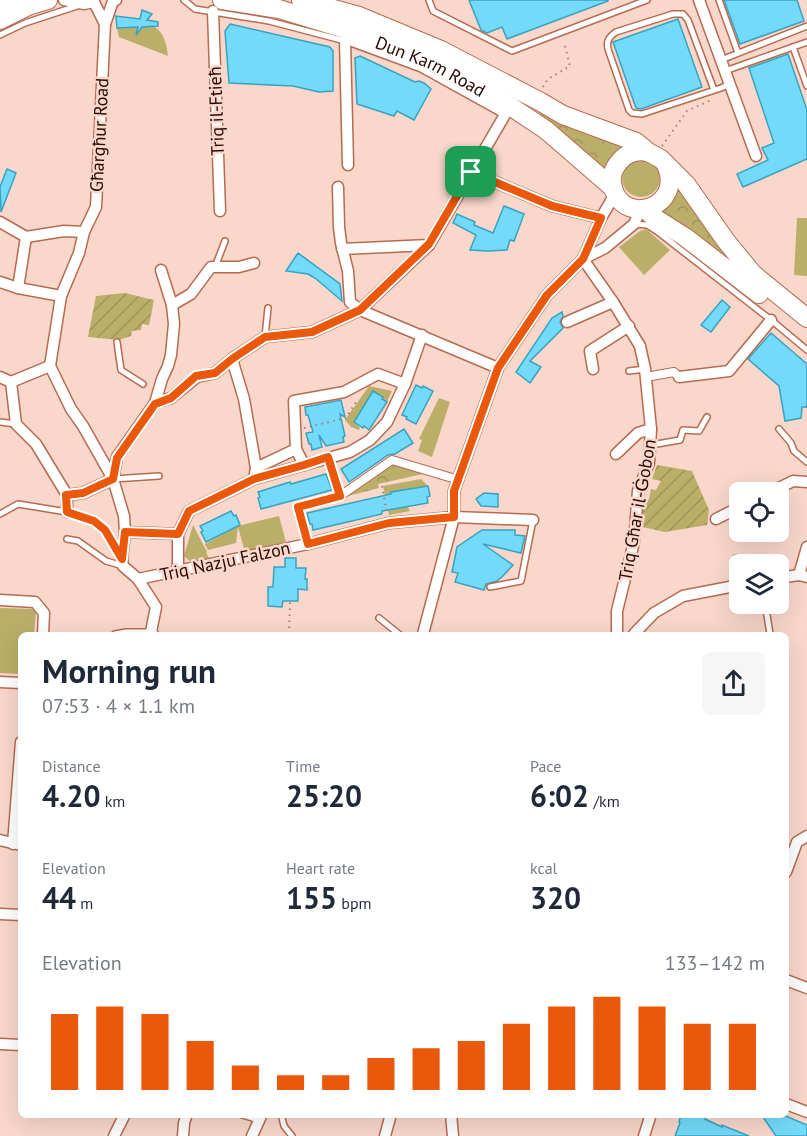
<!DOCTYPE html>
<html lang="en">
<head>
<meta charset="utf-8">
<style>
	body { margin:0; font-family:"PT Sans",sans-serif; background:#f6f6f7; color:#1f2937; height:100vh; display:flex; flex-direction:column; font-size:22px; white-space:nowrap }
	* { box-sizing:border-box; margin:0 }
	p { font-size:20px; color:#747a83 }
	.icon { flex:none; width:33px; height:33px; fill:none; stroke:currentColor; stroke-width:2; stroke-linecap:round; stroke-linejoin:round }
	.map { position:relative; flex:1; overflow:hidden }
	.sheet { position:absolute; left:18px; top:632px; width:771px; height:486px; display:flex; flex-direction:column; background:#fff; border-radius:9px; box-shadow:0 6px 24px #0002 }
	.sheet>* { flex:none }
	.buttons { position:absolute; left:729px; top:482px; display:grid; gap:12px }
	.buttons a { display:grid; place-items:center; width:60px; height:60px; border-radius:9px; background:#fff; box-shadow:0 6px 24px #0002; font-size:30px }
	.pin { position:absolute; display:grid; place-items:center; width:51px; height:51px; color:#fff; margin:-26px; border-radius:12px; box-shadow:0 3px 9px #0006 }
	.round { display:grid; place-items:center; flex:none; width:63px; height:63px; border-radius:9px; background:#f6f6f7 }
	.overview { display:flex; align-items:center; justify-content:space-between; height:102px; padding:0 24px }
	h1 { font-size:33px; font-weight:700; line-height:45px }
	.metrics { display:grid; grid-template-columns:repeat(3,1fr); gap:9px; height:102px; padding:6px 24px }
	.metrics div { display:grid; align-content:center }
	.metrics b { font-size:30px; font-weight:700 }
	.metrics small { font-size:16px; font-weight:400 }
	.metrics p { font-size:16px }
	.chart { height:168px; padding:12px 24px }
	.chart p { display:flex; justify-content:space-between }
	.chart svg { width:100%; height:108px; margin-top:6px; stroke:#ea580c; stroke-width:6 }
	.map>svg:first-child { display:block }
	.grass { fill:#baae68 }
	.forest { fill:url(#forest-crowns) }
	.garden { fill:url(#garden-furrows) }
	.building { fill:#74daf9; stroke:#37a3c1; stroke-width:1.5 }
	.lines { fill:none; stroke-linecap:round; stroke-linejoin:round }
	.service-casing { stroke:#b66b50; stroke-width:8 }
	.pedestrian-casing { stroke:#b66b50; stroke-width:10 }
	.minor-casing { stroke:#b66b50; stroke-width:13 }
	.trunk-casing { stroke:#b66b50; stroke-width:20 }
	.path { stroke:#a18177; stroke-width:2; stroke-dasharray:1.5 4.5; stroke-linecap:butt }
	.service { stroke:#fff; stroke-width:5 }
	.pedestrian { stroke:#fff; stroke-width:8 }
	.minor { stroke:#fff; stroke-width:10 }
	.trunk { stroke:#fff; stroke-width:18 }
	.route-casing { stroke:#fff; stroke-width:12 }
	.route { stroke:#ea580c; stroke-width:8 }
	.labels { text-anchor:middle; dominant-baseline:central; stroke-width:5; stroke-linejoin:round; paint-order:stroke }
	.street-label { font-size:18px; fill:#250902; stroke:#f9d7cb }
</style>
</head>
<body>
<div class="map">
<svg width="807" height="1136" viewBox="0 0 807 1136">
	<defs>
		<pattern id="forest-crowns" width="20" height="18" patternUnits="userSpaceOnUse" patternTransform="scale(1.5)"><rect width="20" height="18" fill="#baae68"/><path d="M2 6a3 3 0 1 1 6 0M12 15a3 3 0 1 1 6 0" fill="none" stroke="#a09459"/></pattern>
		<pattern id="garden-furrows" width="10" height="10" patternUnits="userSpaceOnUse" patternTransform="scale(1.5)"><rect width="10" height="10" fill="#baae68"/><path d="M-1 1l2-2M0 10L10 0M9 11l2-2" fill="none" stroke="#a09459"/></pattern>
	</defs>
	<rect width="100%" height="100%" fill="#f9d7cb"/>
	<g class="grass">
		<path d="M146 22C162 29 166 38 168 56L119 37 117 28 142 27Z"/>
		<circle cx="641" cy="178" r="19"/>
		<path d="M797 218H807V276L794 275Z"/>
		<path d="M646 229 670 250 644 275 619 247 640 231Z"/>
		<path d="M369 386 392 391 387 402 382 399 383 396 374 392 354 422 360 428 359 430 351 427 345 420Z"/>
		<path d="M439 398 450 402 432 457 418 451 422 440 419 439Z"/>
		<path d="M421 479 428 486 391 492 392 503 395 508 408 507 410 511 389 515 383 486Z"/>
		<path d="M279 516 286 542 245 552 238 527 236 543 208 550 205 544 238 526Z"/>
		<path d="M193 525 207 552 206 553 209 558 191 562 184 556Z"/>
		<path d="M0 608 32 609 36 612 34 634H21V674L0 673Z"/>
	</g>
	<g class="forest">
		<path d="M538 112 627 145 612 157 607 172Z"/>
		<path d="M676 184 753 282 658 210Z"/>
		<path d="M393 462 427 473 378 484 379 488 348 496V493Z"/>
	</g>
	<g class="garden">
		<path d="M125 293 154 300 149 325 142 324 141 330 132 331 131 336 119 340 88 337 96 296Z"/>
		<path d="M657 465 692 471 709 510 707 525 665 532 638 526 640 503 649 499 651 489 656 490 661 481 652 479Z"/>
	</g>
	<g class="building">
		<path d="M469 0H608V1L507 39 502 27 487 33 481 30Z"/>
		<path d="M724 0H797L804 21 740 44Z"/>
		<path d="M142 10 152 14 147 20 158 22V26L142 27 136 35 138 27 117 28 116 16 140 19Z"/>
		<path d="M678 19 702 87 641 109 636 108 613 42Z"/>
		<path d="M230 24 330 47 333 51V91L319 92 293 86 229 83 225 31Z"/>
		<path d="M788 54 807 110V159L743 187 737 174 768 160 762 148 774 143 749 68Z"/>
		<path d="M360 56 415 82 419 81 424 83 431 89 414 120 397 111 394 116 357 104 355 58Z"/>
		<path d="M7 169 16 173 1 212 0 187Z"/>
		<path d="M504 206 524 214 514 241 510 240 507 250 488 251 470 250 476 235 453 223 457 214 475 222 474 225 493 233Z"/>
		<path d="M298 253 340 284 342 301 315 278 308 274 286 271Z"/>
		<path d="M722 300 730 307 711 332 701 325Z"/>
		<path d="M562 312 563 316 560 322 563 328 530 361 541 367 530 383 516 372 552 318Z"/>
		<path d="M771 333 807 364V407H802L801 418 785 421 779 386 748 359Z"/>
		<path d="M416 385 422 388 423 386 433 391 416 424 406 419 407 417 402 415Z"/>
		<path d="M373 391 383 397 382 399 387 402 369 430 364 426 363 428 354 422Z"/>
		<path d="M341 400 345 417 340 414 345 436 343 437 344 442 326 446 319 435 322 447 312 450 311 444H309L306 433 313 432 308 415H306L305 407Z"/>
		<path d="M404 429 413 443 395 454 388 455 349 482 341 469Z"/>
		<path d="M326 474 332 490 261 509 258 498 260 497 258 492 290 482 291 484Z"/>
		<path d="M428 486 430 496 427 497 428 503 382 511V514L313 530 312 524H310L307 513 391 494V492Z"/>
		<path d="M484 493 498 494V507L481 506 476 499Z"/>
		<path d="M231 511 234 516 236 515 240 525 206 542 201 532 203 531 200 526Z"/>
		<path d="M482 530H515V535L525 536 521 553 483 544 513 565 502 577 497 581 486 584 484 590 455 582 458 573 452 572 457 547Z"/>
		<path d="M285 558H296V568H306L305 579H307V590L298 589V601H283L282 607 268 606V587H273L274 567H285Z"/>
		<path d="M681 1114H707L705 1119 722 1127V1125L749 1136H675L680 1123 679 1122Z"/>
		<path d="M761 1114H781L807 1125V1136H776Z"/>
	</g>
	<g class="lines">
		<g class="service-casing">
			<g id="service">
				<path d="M184 0 195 9 269 21 345 41 421 69 504 115"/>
				<path d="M429 0 433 11 512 51 647 0"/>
				<path d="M719 0 738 53"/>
				<path d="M0 35 25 23 80 5"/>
				<path d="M793 47 807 86"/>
				<path d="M721 60 807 26"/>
				<path d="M725 71 807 42"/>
				<path d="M714 90 688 20 683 14H673L616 32C609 37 606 41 608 49L629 110 632 113 642 114 721 88 730 84"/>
				<path d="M656 223 658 232 771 320 807 350"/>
				<path d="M634 224 647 225 658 232"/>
				<path d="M215 267 225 241"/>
				<path d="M265 337 268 308"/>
				<path d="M117 342 121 370 143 384"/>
				<path d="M629 371 645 369"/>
				<path d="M0 422 16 424"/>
				<path d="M779 429 791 443 794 451 807 462"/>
				<path d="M651 445 680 440 683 430 699 431 707 417"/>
				<path d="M113 479 159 476"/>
				<path d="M0 514 18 504 67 512 94 521 105 530 121 557"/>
				<path d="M67 539 78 541 106 561 123 566"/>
				<path d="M736 558 740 568"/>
				<path d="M490 587 521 581 533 520"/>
				<path d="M765 603 770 634"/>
				<path d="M379 618 399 634"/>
				<path d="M115 634 126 632H151"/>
				<path d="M239 1114 259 1120"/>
				<path d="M281 1114 284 1126 292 1136"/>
			</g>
		</g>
		<g class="pedestrian-casing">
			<g id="pedestrian">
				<path d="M646 377 674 372 679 377"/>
				<path d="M328 457 340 496 392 460 459 480"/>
			</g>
		</g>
		<g class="minor-casing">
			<g id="minor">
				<path d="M699 0 756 156"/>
				<path d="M213 11 220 211"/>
				<path d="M105 24 113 1 116 0"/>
				<path d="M345 41 348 165"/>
				<path d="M471 172 552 206 601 218"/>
				<path d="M338 187 339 227 341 243 348 271 350 302 360 310 498 368"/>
				<path d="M0 222 26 237 64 231 84 232"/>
				<path d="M342 249 429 245"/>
				<path d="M583 259 613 302 640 346 645 369 651 429 649 463 638 491 634 542 617 611V634"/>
				<path d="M583 259 601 218 615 194"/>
				<path d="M0 282 18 288 61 296"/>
				<path d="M18 288 26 237"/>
				<path d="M172 305 191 294 211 267H239L254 263"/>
				<path d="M567 322 613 302"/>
				<path d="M232 359 244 399 256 468 254 479"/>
				<path d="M50 366 61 296 79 253 84 232 96 207 105 24 94 2 84 4 64 0"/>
				<path d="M50 366 71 409 83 426 113 479 124 516 125 532 122 559 123 566 138 579 156 607 151 632 153 634"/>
				<path d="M593 369 590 351 629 326"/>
				<path d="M0 377 11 382 50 366"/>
				<path d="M679 377 729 371 771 320"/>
				<path d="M11 382 16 424 36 444 67 495V512"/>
				<path d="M155 403 162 379 168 366 171 355 174 324 172 305 161 270"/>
				<path d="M616 454 638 433 651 429"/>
				<path d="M304 465 296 449 294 401 344 392 378 374 405 384"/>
				<path d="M256 468 296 449"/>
				<path d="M113 479 117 457 155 403 171 398 197 377 215 373 232 359 265 337 312 332 360 310 429 245 510 106"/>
				<path d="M771 492 793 481 807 482"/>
				<path d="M67 495 83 493 113 479"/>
				<path d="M716 519 740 507"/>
				<path d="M125 532 178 534"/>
				<path d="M178 571V534L189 511 254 479 350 452 370 440 387 422 405 384 422 335"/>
				<path d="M799 575 807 547"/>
				<path d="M778 578 799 575 807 577"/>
				<path d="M138 579 308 544 389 523 454 517 533 520"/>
				<path d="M0 600 35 602 44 613 43 634"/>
				<path d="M423 634 454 517V491L498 368 547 295 583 259 605 248 634 224 641 209"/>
				<path d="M634 634 654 613 683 596 740 585"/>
				<path d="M0 682 21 683"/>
				<path d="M0 840 21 845"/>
				<path d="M13 844 21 742"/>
				<path d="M786 872 797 842 807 836"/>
				<path d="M0 914 21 915"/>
				<path d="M786 980 807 988"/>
				<path d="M0 1044 21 1045"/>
				<path d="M786 1104 807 1112"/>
				<path d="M451 1114 453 1136"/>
				<path d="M114 1136 125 1114"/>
				<path d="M183 1136 184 1123 187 1114"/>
				<path d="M252 1136 262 1114"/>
				<path d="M385 1136 391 1114"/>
				<path d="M644 1136 651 1114"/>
			</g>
		</g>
		<g class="trunk-casing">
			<g id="trunk">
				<path id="s1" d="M222 0 279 9 348 30 434 63 510 106 546 130 613 188"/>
				<path d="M301 0 359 16 441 50 539 101 563 115 636 142 648 152 661 159 686 184 726 241 753 274 807 318"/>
				<path d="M0 6 12 0"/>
				<path d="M0 20 28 6 48 0"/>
				<path d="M648 152C637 150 626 153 619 162 613 169 610 179 613 188 625 228 685 206 666 165"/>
				<path d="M645 209 655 218 685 237 759 294"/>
			</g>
		</g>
		<g class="path">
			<path d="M543 87 548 79 570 66 565 46"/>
			<path d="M662 146 687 111 711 100"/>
			<path d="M304 428 346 418 356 402"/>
			<path d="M382 486 387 513"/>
			<path d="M306 534 298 507 332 499"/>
			<path d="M289 634 290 601"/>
		</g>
		<use href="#service" class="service"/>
		<use href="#pedestrian" class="pedestrian"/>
		<use href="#minor" class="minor"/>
		<use href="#trunk" class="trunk"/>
	</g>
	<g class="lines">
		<g class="route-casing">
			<path id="route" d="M471 172 552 206 601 218 583 259 547 295 498 368 454 491V517L389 523 308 544 298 507 340 496 328 457 304 465 254 479 189 511 178 534 125 532 122 559 105 530 94 521 67 512 66 495 83 493 113 479 117 458 155 404 171 398 196 376 215 373 232 359 265 337 312 332 360 310 429 244Z"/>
		</g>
		<use href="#route" class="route"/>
	</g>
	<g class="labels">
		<g class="street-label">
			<text stroke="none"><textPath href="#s1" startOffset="220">Dun Karm Road</textPath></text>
			<text transform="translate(216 111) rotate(-92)">Triq il-Ftieħ</text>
			<text transform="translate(99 135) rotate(-87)">Għargħur Road</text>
			<text transform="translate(637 510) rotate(-80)">Triq Għar il-Ġobon</text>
			<text transform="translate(225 561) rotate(-12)">Triq Nazju Falzon</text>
		</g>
	</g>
</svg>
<div class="buttons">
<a><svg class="icon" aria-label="locate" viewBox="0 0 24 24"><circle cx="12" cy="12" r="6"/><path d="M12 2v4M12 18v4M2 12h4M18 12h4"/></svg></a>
<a><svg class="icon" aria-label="layers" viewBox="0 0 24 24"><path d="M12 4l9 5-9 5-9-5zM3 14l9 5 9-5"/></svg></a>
</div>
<div class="pin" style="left:471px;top:172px;background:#1e9e55"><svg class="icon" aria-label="arrive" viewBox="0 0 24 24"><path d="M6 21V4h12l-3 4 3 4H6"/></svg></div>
<section class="sheet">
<div class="overview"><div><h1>Morning run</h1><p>07:53 · 4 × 1.1 km</p></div><a class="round"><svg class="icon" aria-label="share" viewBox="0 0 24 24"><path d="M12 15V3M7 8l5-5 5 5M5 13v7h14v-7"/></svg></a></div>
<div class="metrics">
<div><p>Distance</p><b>4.20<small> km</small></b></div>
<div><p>Time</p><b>25:20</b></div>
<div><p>Pace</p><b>6:02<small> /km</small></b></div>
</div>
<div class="metrics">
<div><p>Elevation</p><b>44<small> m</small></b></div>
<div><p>Heart rate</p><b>155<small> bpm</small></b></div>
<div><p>kcal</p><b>320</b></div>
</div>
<div class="chart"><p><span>Elevation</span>133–142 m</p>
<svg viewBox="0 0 160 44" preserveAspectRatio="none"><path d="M5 44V13M15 44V10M25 44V13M35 44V24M45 44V34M55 44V38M65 44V38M75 44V31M85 44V27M95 44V24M105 44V17M115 44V10M125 44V6M135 44V10M145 44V17M155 44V17"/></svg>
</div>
</section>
</div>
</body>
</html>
